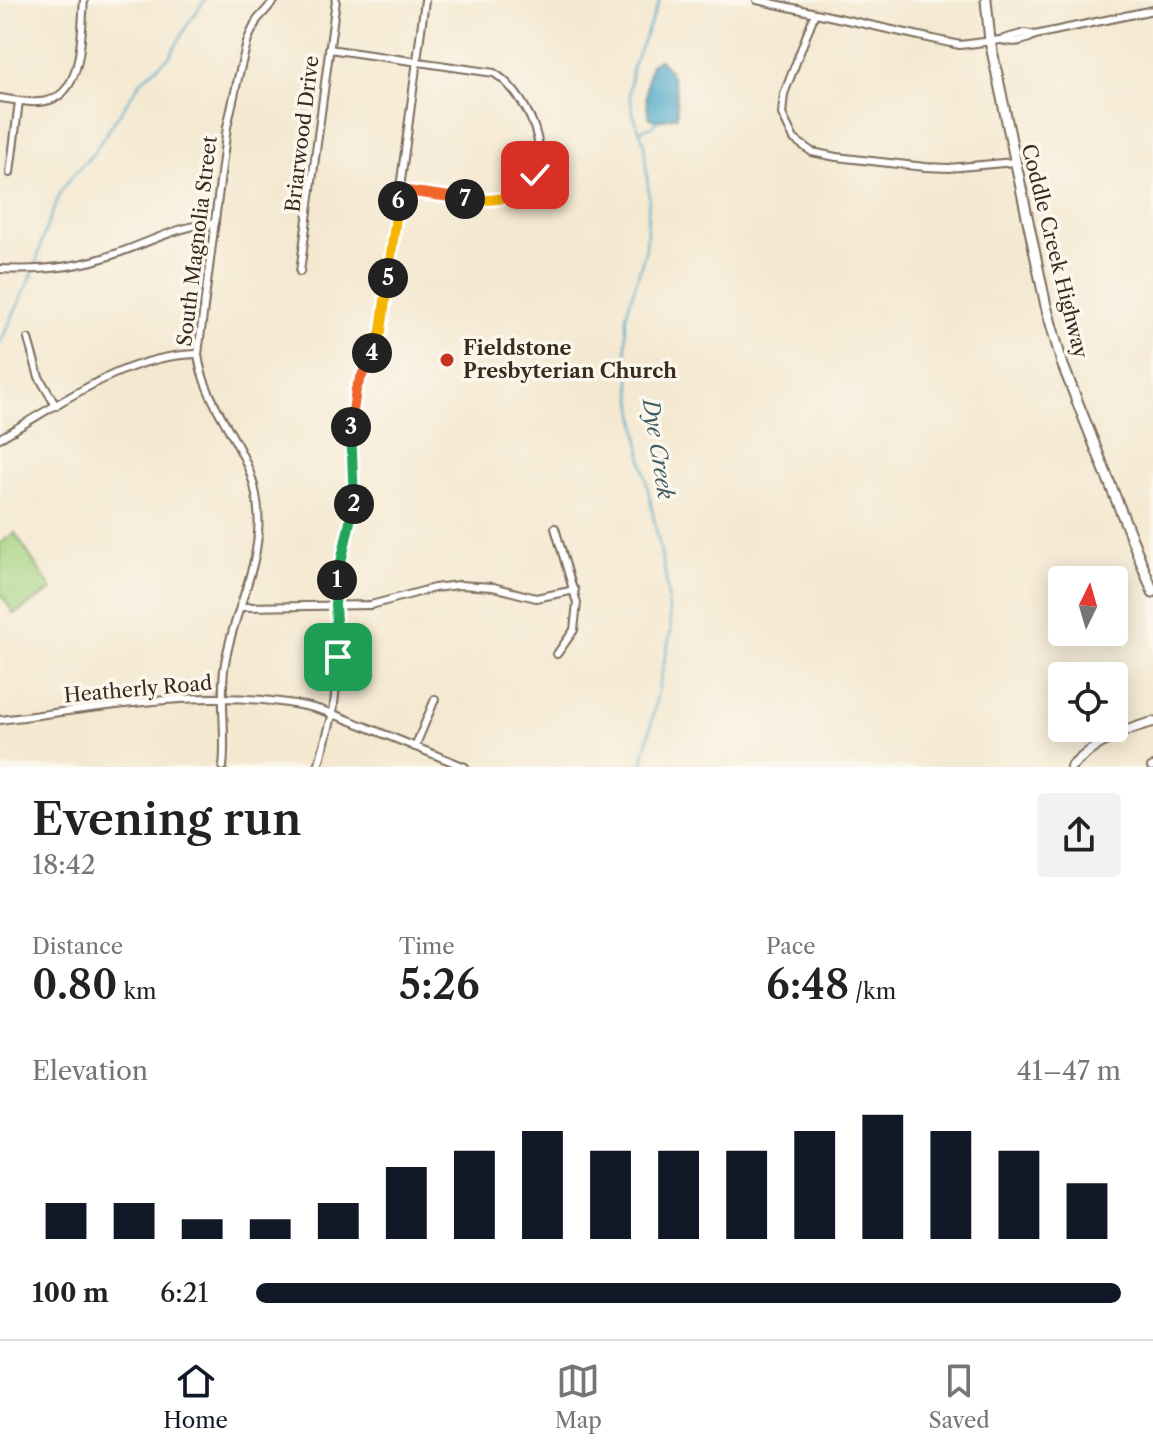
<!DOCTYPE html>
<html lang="en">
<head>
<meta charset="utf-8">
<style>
	body { margin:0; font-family:"Libre Caslon Text",serif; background:#f2f2f2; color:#222; height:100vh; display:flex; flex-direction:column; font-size:30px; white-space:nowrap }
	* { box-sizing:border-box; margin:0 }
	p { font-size:26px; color:#767676 }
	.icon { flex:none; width:44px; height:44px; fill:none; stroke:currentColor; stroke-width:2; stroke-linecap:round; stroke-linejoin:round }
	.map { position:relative; height:767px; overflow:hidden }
	.sheet { display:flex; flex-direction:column; background:#fff; flex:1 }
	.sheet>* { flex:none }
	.needle { width:52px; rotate:5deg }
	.tools { position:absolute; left:1048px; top:566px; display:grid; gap:16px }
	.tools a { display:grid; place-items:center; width:80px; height:80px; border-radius:8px; background:#fff; box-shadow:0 4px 20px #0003; font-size:40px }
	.pin { position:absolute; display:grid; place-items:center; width:68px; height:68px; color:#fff; margin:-34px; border-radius:16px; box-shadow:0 4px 12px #0006 }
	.km { position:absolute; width:40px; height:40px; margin:-20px; border-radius:50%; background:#222; color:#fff; font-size:22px; line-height:40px; text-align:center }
	.round { display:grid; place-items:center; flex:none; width:84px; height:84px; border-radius:8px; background:#f2f2f2 }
	.summary { display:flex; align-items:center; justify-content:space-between; height:136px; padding:0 32px }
	h1 { font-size:44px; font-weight:600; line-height:60px }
	.stats { display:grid; grid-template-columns:repeat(3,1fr); gap:12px; height:136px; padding:8px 32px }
	.stats div { display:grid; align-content:center }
	.stats b { font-size:40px; font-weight:600 }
	.stats small { font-size:22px; font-weight:400 }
	.stats p { font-size:22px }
	.chart { height:224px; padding:16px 32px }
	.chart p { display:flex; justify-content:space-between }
	.chart svg { width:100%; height:144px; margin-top:8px; stroke:#111827; stroke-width:6 }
	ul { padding:0 32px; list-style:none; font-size:26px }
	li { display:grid; grid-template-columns:128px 96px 1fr; align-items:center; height:60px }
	li i { height:20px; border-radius:10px; background:#111827 }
	.tab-bar { display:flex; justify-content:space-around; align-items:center; height:112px; border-top:2px solid #e0e0e0; background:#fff; font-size:22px; color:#767676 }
	.tab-bar a { display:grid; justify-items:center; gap:4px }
	.tab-bar .active { color:#111827 }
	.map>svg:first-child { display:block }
	.green { fill:#a3d280; stroke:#6f7e4f; stroke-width:2 }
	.water { fill:#49a6c7; stroke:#426872; stroke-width:2 }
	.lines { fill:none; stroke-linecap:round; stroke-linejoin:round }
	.stream { stroke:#49a6c7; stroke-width:2 }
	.street-casing { stroke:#7c6c5c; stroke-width:10 }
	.secondary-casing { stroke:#7c6c5c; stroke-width:12 }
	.primary-casing { stroke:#7c6c5c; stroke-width:13 }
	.street { stroke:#fff; stroke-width:6 }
	.secondary { stroke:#fff; stroke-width:8 }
	.primary { stroke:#fff; stroke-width:9 }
	.split-1-casing { stroke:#fff; stroke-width:16 }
	.split-2-casing { stroke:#fff; stroke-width:16 }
	.split-3-casing { stroke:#fff; stroke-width:16 }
	.split-4-casing { stroke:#fff; stroke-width:16 }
	.split-5-casing { stroke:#fff; stroke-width:16 }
	.split-6-casing { stroke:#fff; stroke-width:16 }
	.split-7-casing { stroke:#fff; stroke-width:16 }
	.split-8-casing { stroke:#fff; stroke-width:16 }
	.split-1 { stroke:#22a559; stroke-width:10 }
	.split-2 { stroke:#22a559; stroke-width:10 }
	.split-3 { stroke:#22a559; stroke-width:10 }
	.split-4 { stroke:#f0652b; stroke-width:10 }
	.split-5 { stroke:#f5b400; stroke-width:10 }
	.split-6 { stroke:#f5b400; stroke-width:10 }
	.split-7 { stroke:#f0652b; stroke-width:10 }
	.split-8 { stroke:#f5b400; stroke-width:10 }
	.poi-dot { fill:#c8321e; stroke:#fbf7ec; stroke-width:3 }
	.labels { text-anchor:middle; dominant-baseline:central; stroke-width:7; stroke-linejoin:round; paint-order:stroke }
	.street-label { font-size:20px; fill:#3b2a1e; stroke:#fbf7ec }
	.poi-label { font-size:20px; font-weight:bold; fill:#3b2a1e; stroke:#fbf7ec; text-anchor:start }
	.water-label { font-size:22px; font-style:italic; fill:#415c62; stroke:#fbf7ec }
</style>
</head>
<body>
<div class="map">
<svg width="1153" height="767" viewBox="0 0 1153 767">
	<rect width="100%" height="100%" fill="#fbf7ec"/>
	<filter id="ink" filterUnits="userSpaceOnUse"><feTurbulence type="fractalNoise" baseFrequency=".0125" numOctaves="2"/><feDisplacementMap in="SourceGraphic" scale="16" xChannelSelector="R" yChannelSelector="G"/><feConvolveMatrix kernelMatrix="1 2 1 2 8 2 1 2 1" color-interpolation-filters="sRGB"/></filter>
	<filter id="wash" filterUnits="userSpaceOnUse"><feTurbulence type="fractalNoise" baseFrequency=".006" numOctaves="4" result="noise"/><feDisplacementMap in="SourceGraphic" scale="32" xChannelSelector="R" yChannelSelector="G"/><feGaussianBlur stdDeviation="1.8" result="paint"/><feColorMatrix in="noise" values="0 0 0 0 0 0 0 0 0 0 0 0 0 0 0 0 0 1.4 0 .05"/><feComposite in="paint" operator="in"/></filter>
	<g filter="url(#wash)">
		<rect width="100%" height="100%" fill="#f4e8d0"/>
		<path class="green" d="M15 533 52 590 14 614 0 593V543Z"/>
		<path class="water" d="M659 59C676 73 677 95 677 116L657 121 650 118C644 101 646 82 651 64Z"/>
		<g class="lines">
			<g class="stream">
				<path d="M641 130 653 126 657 119"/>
				<path d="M35 267 45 231 60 193 72 176 92 155 142 80 170 56 189 22 205 0"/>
				<path d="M0 343 33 273"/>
				<path d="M642 767 671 630 666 579 641 454 626 352V315L646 249 649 197 644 143 634 116 629 93 632 68 660 0"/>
			</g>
		</g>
	</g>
	<g filter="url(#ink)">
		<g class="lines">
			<g class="street-casing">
				<g id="street">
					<path d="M757 0 960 45 1000 40 1025 33 1035 35"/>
					<path d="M815 13 784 94 782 114 794 139 812 152 836 157 925 167 949 168 1014 162"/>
					<path d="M1001 40C1014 44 1024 41 1035 35L1153 10"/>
					<path d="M329 49 494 73C532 96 568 183 505 198 472 206 432 194 399 190"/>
					<path d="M0 98C15 100 35 105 50 100 84 90 81 30 84 0"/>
					<path d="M10 173 19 101"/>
					<path d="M0 269C40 271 77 268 115 254 148 243 180 225 215 223"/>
					<path d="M300 272 336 0"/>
					<path d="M28 339 39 377 56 406"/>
					<path d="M0 438C62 403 124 355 198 354"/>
					<path d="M555 528 577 603 574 630 557 654"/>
					<path d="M241 607 371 605 434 588 459 585 493 587 536 598 575 590"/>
					<path d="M0 720C100 708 204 686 305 706 327 710 348 720 369 728 401 741 433 754 465 767"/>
					<path d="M415 747 435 699"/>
					<path d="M223 767C227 732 219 697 225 663 235 603 268 558 256 495 247 443 204 406 198 354L227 127 239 74 248 39 257 20 275 0"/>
					<path d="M318 767 333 713 338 668 336 593 354 511 351 427 353 409 360 378 381 331 425 0"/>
					<path d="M1151 767 1153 766"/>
				</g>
			</g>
			<g class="secondary-casing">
				<path id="secondary" d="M1071 767C1094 744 1121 730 1153 722"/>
			</g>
			<g class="primary-casing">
				<path id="primary" d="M986 0 990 41 1046 306 1062 363 1153 592"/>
			</g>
			<use href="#street" class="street"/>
			<use href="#secondary" class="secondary"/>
			<use href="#primary" class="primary"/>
		</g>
	</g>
	<g class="lines" filter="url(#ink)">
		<g class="split-1-casing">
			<path id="split-1" d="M337 580 335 605 338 657"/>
		</g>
		<g class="split-2-casing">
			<path id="split-2" d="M337 580 354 504"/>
		</g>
		<g class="split-3-casing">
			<path id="split-3" d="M351 427 354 504"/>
		</g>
		<g class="split-4-casing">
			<path id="split-4" d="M351 427 356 389 372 353"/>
		</g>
		<g class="split-5-casing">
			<path id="split-5" d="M372 353 381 331 388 278"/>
		</g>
		<g class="split-6-casing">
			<path id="split-6" d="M388 278 398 201"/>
		</g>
		<g class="split-7-casing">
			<path id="split-7" d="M398 201 399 190 465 199"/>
		</g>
		<g class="split-8-casing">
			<path id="split-8" d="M465 199C494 202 518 200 535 175"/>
		</g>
		<use href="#split-1" class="split-1"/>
		<use href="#split-2" class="split-2"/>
		<use href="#split-3" class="split-3"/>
		<use href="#split-4" class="split-4"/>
		<use href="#split-5" class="split-5"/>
		<use href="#split-6" class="split-6"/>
		<use href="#split-7" class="split-7"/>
		<use href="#split-8" class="split-8"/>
	</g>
	<circle class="poi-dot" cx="447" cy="360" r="8"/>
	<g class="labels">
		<g class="street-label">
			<text transform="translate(302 134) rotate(-83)">Briarwood Drive</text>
			<text transform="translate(197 241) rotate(-83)">South Magnolia Street</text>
			<text transform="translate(1055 251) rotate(76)">Coddle Creek Highway</text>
			<text transform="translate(138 689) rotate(-5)">Heatherly Road</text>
		</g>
		<g class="poi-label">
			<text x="463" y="348">Fieldstone<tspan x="463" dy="23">Presbyterian Church</tspan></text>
		</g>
		<g class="water-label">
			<text transform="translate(658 449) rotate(81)">Dye Creek</text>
		</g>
	</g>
</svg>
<div class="tools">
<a><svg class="needle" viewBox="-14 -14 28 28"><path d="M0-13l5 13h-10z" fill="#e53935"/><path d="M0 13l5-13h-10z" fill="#767676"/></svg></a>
<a><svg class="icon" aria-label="locate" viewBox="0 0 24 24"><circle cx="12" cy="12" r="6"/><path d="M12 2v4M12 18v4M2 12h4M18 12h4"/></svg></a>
</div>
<div class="pin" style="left:338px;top:657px;background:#1e9e55"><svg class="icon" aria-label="arrive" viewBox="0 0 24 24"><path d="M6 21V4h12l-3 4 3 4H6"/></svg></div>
<div class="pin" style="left:535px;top:175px;background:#d93025"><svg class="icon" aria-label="check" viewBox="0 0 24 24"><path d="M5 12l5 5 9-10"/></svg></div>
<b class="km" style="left:337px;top:580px">1</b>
<b class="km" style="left:354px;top:504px">2</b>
<b class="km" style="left:351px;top:427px">3</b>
<b class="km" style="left:372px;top:353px">4</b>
<b class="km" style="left:388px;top:278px">5</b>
<b class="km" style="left:398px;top:201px">6</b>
<b class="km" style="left:465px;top:199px">7</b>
</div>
<section class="sheet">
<div class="summary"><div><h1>Evening run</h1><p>18:42</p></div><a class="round"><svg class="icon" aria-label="share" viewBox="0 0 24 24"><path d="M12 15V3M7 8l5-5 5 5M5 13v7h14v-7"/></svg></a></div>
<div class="stats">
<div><p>Distance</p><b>0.80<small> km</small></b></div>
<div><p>Time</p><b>5:26</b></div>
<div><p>Pace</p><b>6:48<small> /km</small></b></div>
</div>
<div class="chart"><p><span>Elevation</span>41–47 m</p>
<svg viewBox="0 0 160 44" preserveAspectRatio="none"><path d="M5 44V33M15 44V33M25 44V38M35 44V38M45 44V33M55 44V22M65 44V17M75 44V11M85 44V17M95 44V17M105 44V17M115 44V11M125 44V6M135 44V11M145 44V17M155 44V27"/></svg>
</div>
<ul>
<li><b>100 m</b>6:21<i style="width:100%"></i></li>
</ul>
</section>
<nav class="tab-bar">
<a class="active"><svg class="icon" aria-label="home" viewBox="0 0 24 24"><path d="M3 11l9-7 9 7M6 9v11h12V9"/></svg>Home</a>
<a><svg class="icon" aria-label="map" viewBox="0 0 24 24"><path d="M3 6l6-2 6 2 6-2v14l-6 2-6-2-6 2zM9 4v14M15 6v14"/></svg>Map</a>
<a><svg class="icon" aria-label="saved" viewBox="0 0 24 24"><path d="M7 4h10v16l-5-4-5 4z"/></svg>Saved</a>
</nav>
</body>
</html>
